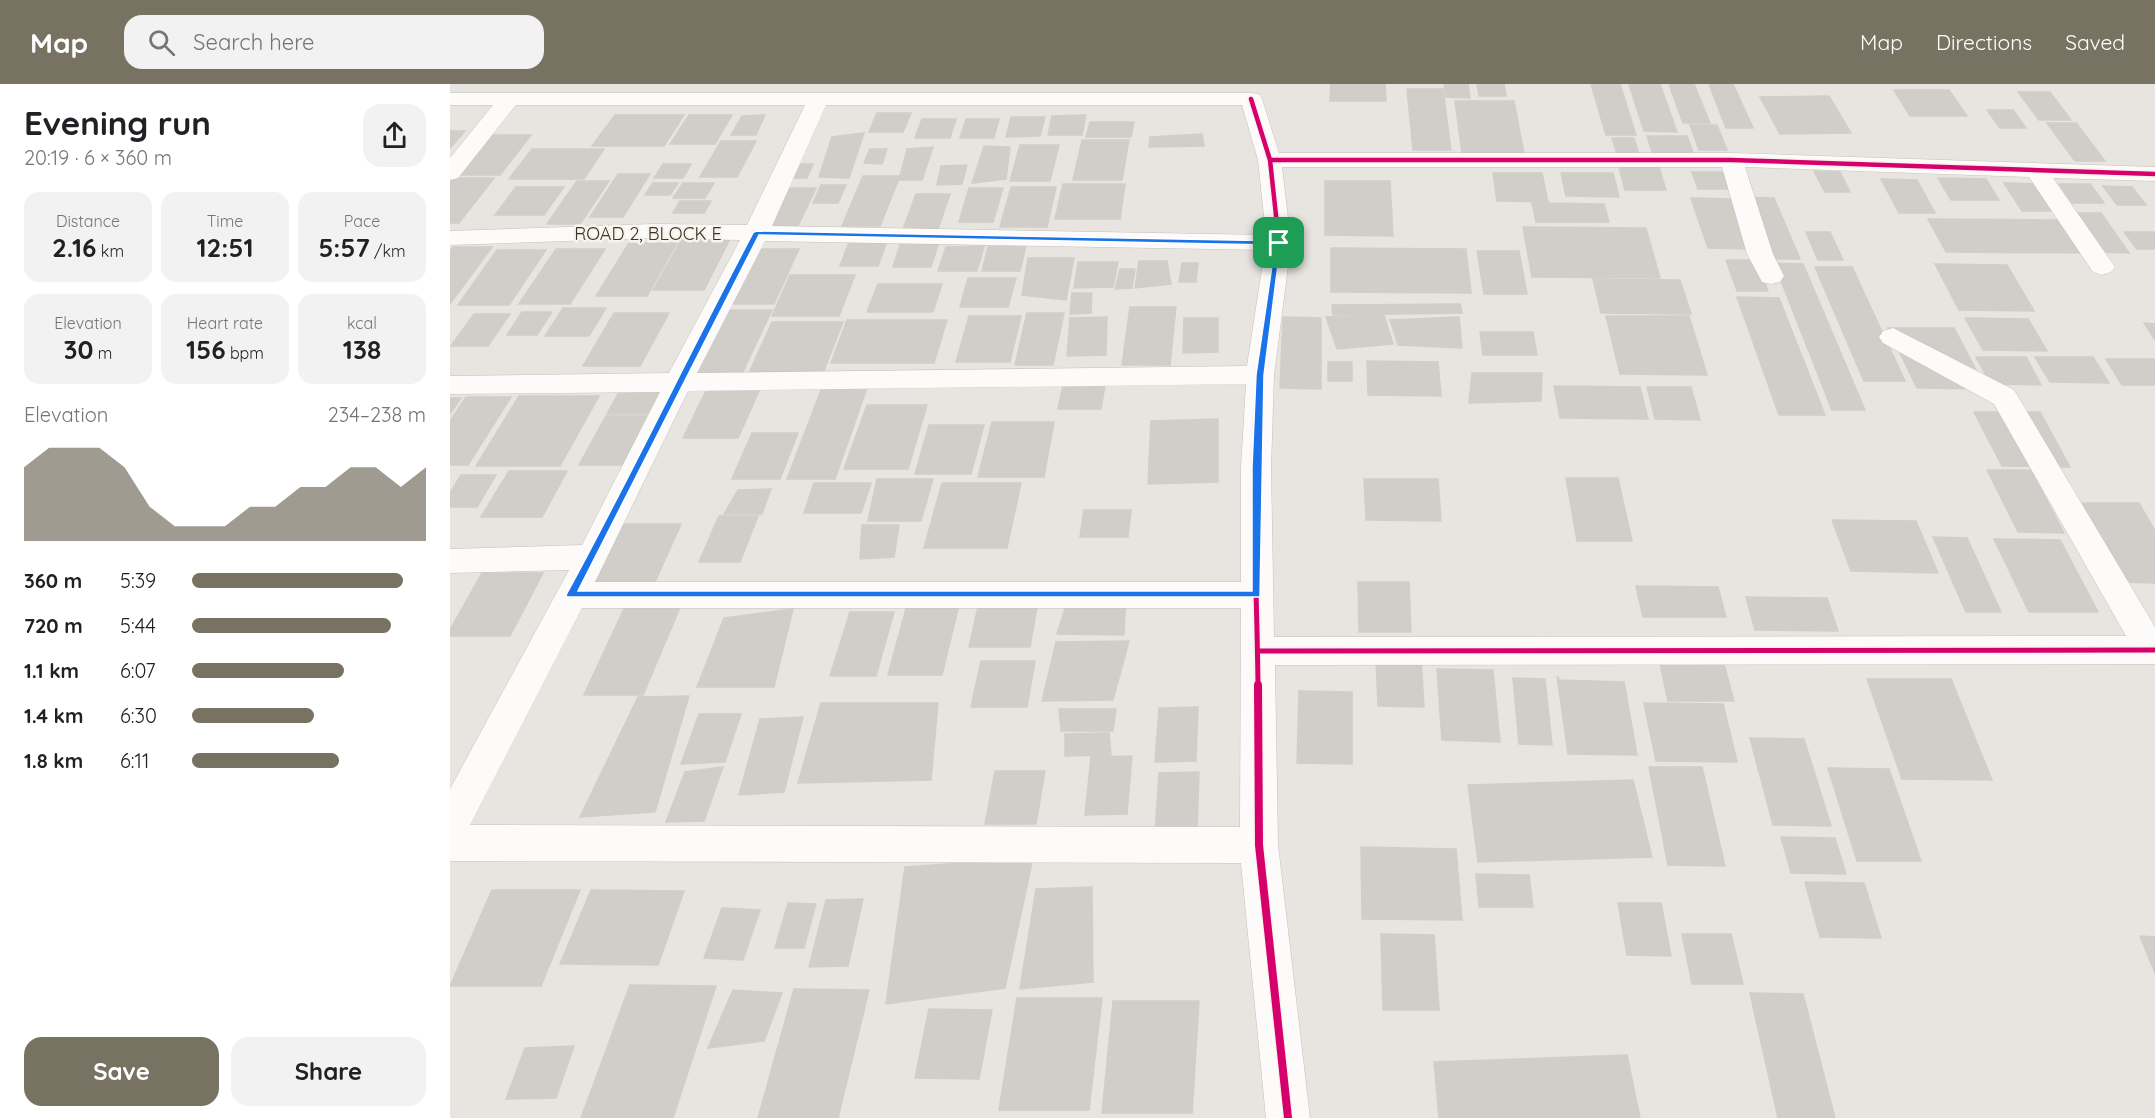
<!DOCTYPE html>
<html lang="en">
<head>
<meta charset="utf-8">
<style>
	body { margin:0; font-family:Quicksand,sans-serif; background:#f2f2f2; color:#202124; height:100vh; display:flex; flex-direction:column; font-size:22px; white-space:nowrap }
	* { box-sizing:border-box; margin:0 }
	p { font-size:20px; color:#757577 }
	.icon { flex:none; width:33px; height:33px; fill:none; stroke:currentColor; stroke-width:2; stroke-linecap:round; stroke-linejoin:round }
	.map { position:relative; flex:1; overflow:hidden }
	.panel { display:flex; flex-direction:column; background:#fff; width:450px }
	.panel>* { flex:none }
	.pin { position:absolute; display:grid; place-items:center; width:51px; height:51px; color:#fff; margin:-26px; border-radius:12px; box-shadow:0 3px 9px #0006 }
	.round { display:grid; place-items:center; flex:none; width:63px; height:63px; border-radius:18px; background:#f2f2f2 }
	.summary { display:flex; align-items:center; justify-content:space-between; height:102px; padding:0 24px }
	h1 { font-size:33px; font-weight:800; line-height:45px }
	.stats { display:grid; grid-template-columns:repeat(3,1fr); gap:9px; height:102px; padding:6px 24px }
	.stats div { display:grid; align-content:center; border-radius:15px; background:#f2f2f2; text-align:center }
	.stats b { font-size:26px; font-weight:800 }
	.stats small { font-size:16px; font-weight:400 }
	.stats p { font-size:16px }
	.chart { height:168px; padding:12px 24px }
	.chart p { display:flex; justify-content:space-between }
	.chart svg { width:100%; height:108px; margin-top:6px; fill:#787262; opacity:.7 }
	.primary-button { display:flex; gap:12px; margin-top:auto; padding:12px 24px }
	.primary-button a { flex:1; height:69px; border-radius:18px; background:#787262; color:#fff; font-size:24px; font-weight:800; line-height:69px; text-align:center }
	.primary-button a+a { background:#f2f2f2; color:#202124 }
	ul { padding:0 24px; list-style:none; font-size:20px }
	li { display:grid; grid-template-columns:96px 72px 1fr; align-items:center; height:45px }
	li i { height:15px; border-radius:8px; background:#787262 }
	header { display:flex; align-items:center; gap:36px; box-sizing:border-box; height:84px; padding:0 30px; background:#787262; color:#fff }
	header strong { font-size:28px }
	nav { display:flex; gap:33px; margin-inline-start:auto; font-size:21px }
	.search { width:420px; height:54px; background:#f2f2f2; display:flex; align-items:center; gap:15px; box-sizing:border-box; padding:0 21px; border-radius:18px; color:#757577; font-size:22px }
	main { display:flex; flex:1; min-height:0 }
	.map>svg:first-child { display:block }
	.building { fill:#d1ceca; stroke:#d1ceca; stroke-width:1.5 }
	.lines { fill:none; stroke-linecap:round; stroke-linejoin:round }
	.street-casing { stroke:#c4c1bd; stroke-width:1 }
	.street { fill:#fcfbfa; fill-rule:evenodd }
	.cycleway-far2-casing { stroke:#f8f3ef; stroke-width:8 }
	.cycleway-far1-casing { stroke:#f8f3ef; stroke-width:9 }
	.cycleway-casing { stroke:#f8f3ef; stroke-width:11 }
	.cycleway-far2 { stroke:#d6006c; stroke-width:4.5 }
	.cycleway-far1 { stroke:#d6006c; stroke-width:5 }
	.cycleway { stroke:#d6006c; stroke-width:8 }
	.route { fill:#1a73e8; stroke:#fff; stroke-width:1.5; fill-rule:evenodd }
	.labels { text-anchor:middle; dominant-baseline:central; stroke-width:5; stroke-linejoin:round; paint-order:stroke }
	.far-street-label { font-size:18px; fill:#3c341e; stroke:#f8f3ef }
</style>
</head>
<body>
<header>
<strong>Map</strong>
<div class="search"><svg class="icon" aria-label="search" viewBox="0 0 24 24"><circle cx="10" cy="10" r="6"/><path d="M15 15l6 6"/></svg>Search here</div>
<nav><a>Map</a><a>Directions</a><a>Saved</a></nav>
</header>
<main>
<section class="panel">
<div class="summary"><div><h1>Evening run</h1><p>20:19 · 6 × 360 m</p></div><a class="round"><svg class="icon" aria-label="share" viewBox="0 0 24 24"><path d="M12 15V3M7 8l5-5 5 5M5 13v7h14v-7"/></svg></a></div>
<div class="stats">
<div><p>Distance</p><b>2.16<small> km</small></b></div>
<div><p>Time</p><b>12:51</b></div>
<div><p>Pace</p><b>5:57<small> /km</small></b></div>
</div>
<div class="stats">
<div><p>Elevation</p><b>30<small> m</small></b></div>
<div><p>Heart rate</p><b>156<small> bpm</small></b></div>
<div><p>kcal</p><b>138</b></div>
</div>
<div class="chart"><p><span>Elevation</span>234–238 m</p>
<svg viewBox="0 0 160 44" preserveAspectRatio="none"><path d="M0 44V14L10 6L20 6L30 6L40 14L50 30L60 38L70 38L80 38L90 30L100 30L110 22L120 22L130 14L140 14L150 22L160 14V44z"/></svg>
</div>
<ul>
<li><b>360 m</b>5:39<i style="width:90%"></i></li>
<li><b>720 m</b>5:44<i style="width:85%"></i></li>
<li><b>1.1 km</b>6:07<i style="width:65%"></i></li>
<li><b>1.4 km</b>6:30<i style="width:52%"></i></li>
<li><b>1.8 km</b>6:11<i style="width:63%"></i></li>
</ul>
<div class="primary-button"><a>Save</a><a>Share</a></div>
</section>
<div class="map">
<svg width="1705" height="1034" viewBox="0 0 1705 1034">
	<rect width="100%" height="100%" fill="#e8e5e1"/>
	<g class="building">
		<path d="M881 0H935L936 17H880Z"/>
		<path d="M994 0H1018L1020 14 996 13Z"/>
		<path d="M1027 0H1054L1056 12H1029Z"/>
		<path d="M1141 0H1170L1186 51H1156Z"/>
		<path d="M1179 0H1210L1227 48 1194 47Z"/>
		<path d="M1219 0H1244L1260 39H1233Z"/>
		<path d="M1259 0H1283L1303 44H1276Z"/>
		<path d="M957 5H993L1001 66H963Z"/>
		<path d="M1444 6H1499L1517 32H1460Z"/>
		<path d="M1568 8H1600L1621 36H1589Z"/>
		<path d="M1379 12 1401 49 1330 50 1310 13Z"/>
		<path d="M1005 17H1064L1074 70 1012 69Z"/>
		<path d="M1537 26H1563L1576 44H1550Z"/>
		<path d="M427 29H461L453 48H419Z"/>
		<path d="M165 31H234L214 62H142Z"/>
		<path d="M239 31H282L265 60H220Z"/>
		<path d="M315 31 306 51H281L292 32Z"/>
		<path d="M636 31 632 51H598L602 32Z"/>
		<path d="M561 33H595L590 52 556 53Z"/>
		<path d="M472 35H506L500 54H465Z"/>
		<path d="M516 35H549L544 54H510Z"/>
		<path d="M640 38H684L681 53H636Z"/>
		<path d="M1597 39H1626L1655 77H1625Z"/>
		<path d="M1240 41H1267L1277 66H1249Z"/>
		<path d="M0 47H15L0 64Z"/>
		<path d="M414 49 399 94 369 93 382 53Z"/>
		<path d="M752 50 754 62 699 63 700 53Z"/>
		<path d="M32 51H81L50 91H0Z"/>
		<path d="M1197 52H1237L1244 71H1203Z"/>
		<path d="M1162 54H1184L1189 71 1167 70Z"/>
		<path d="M632 56H679L672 96H623Z"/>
		<path d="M271 57H306L287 93H250Z"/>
		<path d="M570 61H609L600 97H560Z"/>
		<path d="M534 62 560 63 556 95 522 99Z"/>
		<path d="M483 63 472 96H449L457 65Z"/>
		<path d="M82 65H154L134 95H59Z"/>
		<path d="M420 65H437L432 80 414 79Z"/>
		<path d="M1168 79 1208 80 1216 106H1175Z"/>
		<path d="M213 80H241L233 94H204Z"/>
		<path d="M339 80H363L357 94H332Z"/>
		<path d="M517 81 512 100 487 101 491 82Z"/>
		<path d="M1364 87 1390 88 1400 108H1375Z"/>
		<path d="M1242 88H1276L1283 105H1248Z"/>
		<path d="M1043 89H1092L1098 118 1047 117Z"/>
		<path d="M1111 89H1163L1169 113 1116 112Z"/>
		<path d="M168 90H200L173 133H140Z"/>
		<path d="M413 92H450L430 142H392Z"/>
		<path d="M0 94H44L9 139H0Z"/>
		<path d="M1488 94 1536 95 1549 116H1501Z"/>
		<path d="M1431 95 1467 96 1485 129H1449Z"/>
		<path d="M127 97H159L130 140H97Z"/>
		<path d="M875 97H940L943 152 875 151Z"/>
		<path d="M203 99H228L220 111H195Z"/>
		<path d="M233 99H264L255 114H223Z"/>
		<path d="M1554 99 1590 100 1610 127H1572Z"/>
		<path d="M613 100H675L670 135H605Z"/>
		<path d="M1609 100H1640L1654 119H1622Z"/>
		<path d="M371 101H396L388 119H363Z"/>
		<path d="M1653 102 1682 103 1696 121H1667Z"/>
		<path d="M66 103H114L94 131H45Z"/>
		<path d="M561 103H606L597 143H550Z"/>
		<path d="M336 104H366L348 142H316Z"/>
		<path d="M519 104H553L543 138H509Z"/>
		<path d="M466 110H500L488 145H453Z"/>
		<path d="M1293 113 1324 114 1350 175H1318Z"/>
		<path d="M1241 114 1283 115 1302 165 1258 164Z"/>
		<path d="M230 117H261L254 129H223Z"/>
		<path d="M1082 119 1154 120 1159 138H1086Z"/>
		<path d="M1618 129H1651L1679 169 1645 168Z"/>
		<path d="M1478 135 1611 136 1634 169 1496 168Z"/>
		<path d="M1073 143 1196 144 1210 194 1082 193Z"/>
		<path d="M1356 148H1380L1393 176H1368Z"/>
		<path d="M1674 148H1705V165H1687Z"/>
		<path d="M233 153H281L254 206H203Z"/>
		<path d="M437 157 428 182H390L399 158Z"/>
		<path d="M451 158H489L481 183H443Z"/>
		<path d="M179 159H227L197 212H146Z"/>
		<path d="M534 162 527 187H488L496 163Z"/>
		<path d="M576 162 570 187H532L538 163Z"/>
		<path d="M3 163H42L0 220V167Z"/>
		<path d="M881 164 1016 165 1021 209 881 208Z"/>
		<path d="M106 165H155L120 220H69Z"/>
		<path d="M301 165H349L324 220H274Z"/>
		<path d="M47 166H96L59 221H8Z"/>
		<path d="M1027 167H1069L1077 210H1034Z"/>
		<path d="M578 174H624L616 216 572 211Z"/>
		<path d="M1276 176H1306L1318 207H1287Z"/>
		<path d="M689 177H717L721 200 685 204Z"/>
		<path d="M628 178H668L663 203 624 204Z"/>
		<path d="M732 179H748L746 198H729Z"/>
		<path d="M1324 179 1353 180 1415 326H1382Z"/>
		<path d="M1485 180 1557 181 1584 227 1509 226Z"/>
		<path d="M1365 183H1402L1455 297H1414Z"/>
		<path d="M670 185H685L682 204 665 205Z"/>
		<path d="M340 191H405L389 232H322Z"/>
		<path d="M518 194H566L558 223H510Z"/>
		<path d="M1143 195 1230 196 1241 230 1151 229Z"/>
		<path d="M428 200H492L483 228H417Z"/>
		<path d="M622 209H642L641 229 620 230Z"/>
		<path d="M1287 213 1329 214 1375 331H1329Z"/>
		<path d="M1010 220 1012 229 883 231 882 221Z"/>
		<path d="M680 223H726L720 281H672Z"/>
		<path d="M113 224H156L139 252H95Z"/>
		<path d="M269 226H322L291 292 235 291Z"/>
		<path d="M72 228H102L87 251H57Z"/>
		<path d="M164 229H219L190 282H133Z"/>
		<path d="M577 229H614L603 281H565Z"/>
		<path d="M24 230H60L38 262H1Z"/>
		<path d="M934 231 943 260 887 265 876 233Z"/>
		<path d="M519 232H571L560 278H506Z"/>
		<path d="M1156 232H1239L1257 291 1170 290Z"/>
		<path d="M657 233 656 271 617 272 620 234Z"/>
		<path d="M833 233 871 234V305L830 304Z"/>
		<path d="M1009 233 1012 264 948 261 940 236Z"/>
		<path d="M734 234H768V268L733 269Z"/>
		<path d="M1515 234 1578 235 1597 267 1533 266Z"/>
		<path d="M397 236H497L484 279H381Z"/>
		<path d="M322 238H393L373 289H299Z"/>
		<path d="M1694 239 1705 240V256Z"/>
		<path d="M1438 244H1504L1536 305 1467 304Z"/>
		<path d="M1030 248H1083L1087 271H1033Z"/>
		<path d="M1526 273H1576L1591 301 1541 300Z"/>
		<path d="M1585 273H1643L1659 299 1600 298Z"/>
		<path d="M1656 275H1705V301H1672Z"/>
		<path d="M917 277 988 278 991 312 918 311Z"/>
		<rect x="878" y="278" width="24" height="19"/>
		<path d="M1022 289H1092L1091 317 1019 319Z"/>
		<path d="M173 301H214L199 330H157Z"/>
		<path d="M373 301H418L385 395H337Z"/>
		<path d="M613 301H655L651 325H608Z"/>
		<path d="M1104 302 1190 303 1198 335 1110 334Z"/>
		<path d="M1197 303H1241L1250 336 1205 335Z"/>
		<path d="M256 307H309L288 354H233Z"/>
		<path d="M69 312H149L110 382H26Z"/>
		<path d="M16 313H61L18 381H0V337Z"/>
		<path d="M0 314H11L0 330Z"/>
		<path d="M417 321H477L458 385H394Z"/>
		<path d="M1524 328H1590L1620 383 1552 382Z"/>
		<path d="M156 332H210L185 381H129Z"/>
		<path d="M768 335V398L698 400 701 337Z"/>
		<path d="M542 338H604L594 393H528Z"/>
		<path d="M479 341H534L521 390H465Z"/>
		<path d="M302 349H348L330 395H282Z"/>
		<path d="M1537 386H1581L1614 449 1568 448Z"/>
		<path d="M59 387H117L92 433H31Z"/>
		<path d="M11 391H46L27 423H0V409Z"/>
		<path d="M1116 394H1168L1182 457H1127Z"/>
		<path d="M427 395H483L471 437H418Z"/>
		<path d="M914 395H988L991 437 916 436Z"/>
		<path d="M364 399H421L411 429H354Z"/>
		<path d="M492 399H571L557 464H474Z"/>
		<path d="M321 405 312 430H274L288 406Z"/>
		<path d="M1627 419H1689L1705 447V499L1671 498Z"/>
		<path d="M634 426H681L678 453H630Z"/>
		<path d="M269 432H308L290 478H249Z"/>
		<path d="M1382 436 1466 437 1488 489 1401 487Z"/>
		<path d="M173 440H231L205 498H144Z"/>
		<path d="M412 441H449L444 473 410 475Z"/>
		<path d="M1483 453 1517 454 1551 528H1516Z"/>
		<path d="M1544 455 1610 456 1648 528H1579Z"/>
		<path d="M32 489H93L60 552H0V546Z"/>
		<path d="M908 498H959L961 548H909Z"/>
		<path d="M1186 502 1268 503 1276 533H1193Z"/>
		<path d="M620 508 676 511 674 551 607 550Z"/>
		<path d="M1296 513 1377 514 1388 547 1305 546Z"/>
		<path d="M179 514H234L193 611H134Z"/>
		<path d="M457 521H509L492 591H438Z"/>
		<path d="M528 523H587L580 563H519Z"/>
		<path d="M343 525 324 603H247L274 534Z"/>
		<path d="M400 528H444L426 592H380Z"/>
		<path d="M679 557 663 616 592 617 606 558Z"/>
		<path d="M926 574H971L974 623 928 622Z"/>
		<path d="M531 577H585L577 623H521Z"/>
		<path d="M1210 579 1274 580 1284 617H1218Z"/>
		<path d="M987 585 1043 586 1050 658 992 656Z"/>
		<path d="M1107 592 1110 596 1174 598 1187 671 1118 670Z"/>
		<path d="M1063 594 1095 595 1102 661 1069 660Z"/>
		<path d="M1417 595H1501L1542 696 1452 695Z"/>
		<path d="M849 607 902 608V680L847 679Z"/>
		<path d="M239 612 205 728 130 733 188 613Z"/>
		<path d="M371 619H488L481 696 348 699Z"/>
		<path d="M1194 619 1273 620 1287 678 1206 677Z"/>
		<path d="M748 623 746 677 705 678 709 624Z"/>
		<path d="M609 625H666L663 647H611Z"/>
		<path d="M249 630H291L275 678 231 680Z"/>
		<path d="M353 633 334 708 289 711 310 635Z"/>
		<path d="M659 649 661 671 615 672V650Z"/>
		<path d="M1300 654 1354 655 1381 742 1323 741Z"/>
		<path d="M682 672 677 730 635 731 641 673Z"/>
		<path d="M273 683 254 737 216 738 235 688Z"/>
		<path d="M1199 683H1252L1275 782 1218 781Z"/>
		<path d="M1378 684 1439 685 1471 777H1407Z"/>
		<path d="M545 687H595L586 740H535Z"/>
		<path d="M749 688 747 748H705L709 689Z"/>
		<path d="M1183 696 1202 773 1028 778 1018 701Z"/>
		<path d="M1331 753 1385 754 1396 790 1341 789Z"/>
		<path d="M911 763 1006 765 1012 836 912 835Z"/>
		<path d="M583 774 555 904 436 920 455 783Z"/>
		<path d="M1026 790 1079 791 1083 823H1029Z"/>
		<path d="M1355 798 1414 799 1431 854 1370 853Z"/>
		<path d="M642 803 643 898 570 905 586 805Z"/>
		<path d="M42 806H130L91 902H0Z"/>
		<path d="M141 806 234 807 208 881 110 880Z"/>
		<path d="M413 815 398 882 359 883 376 816Z"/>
		<path d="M338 819 366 820 354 864H325Z"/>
		<path d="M1168 819H1211L1221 872 1177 871Z"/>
		<path d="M272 824 310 826 293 876 254 874Z"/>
		<path d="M931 850 984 851 989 926H933Z"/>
		<path d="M1232 850H1281L1293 900H1242Z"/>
		<path d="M1690 852 1705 853V889Z"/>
		<path d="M180 901 266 902 223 1034H131Z"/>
		<path d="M344 905 419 906 388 1034H308Z"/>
		<path d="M283 906 332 909 314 957 258 964Z"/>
		<path d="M1300 909 1353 910 1385 1034H1328Z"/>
		<path d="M567 914H652L639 1026H549Z"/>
		<path d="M663 917H749L742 1029H652Z"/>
		<path d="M479 925 542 926 529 995 465 994Z"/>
		<path d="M124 962 106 1014 56 1015 75 964Z"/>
		<path d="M1177 971 1190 1034H989L984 978Z"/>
	</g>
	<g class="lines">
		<g class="street-casing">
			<path id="street" d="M0 9H801L809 10 812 15 829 69H1281L1705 83V97L1603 94 1665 183 1661 188 1652 191 1643 188 1579 93 1295 83 1323 170 1334 192 1330 198 1321 200 1312 198 1297 170 1272 83H832L841 159 824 291 821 383 824 553 1676 552 1544 320 1433 259 1429 253 1433 247 1443 244 1564 306 1705 543V580L825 581 828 761 860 1034H816L791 779 0 777V705L119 486 0 489V465L132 461 210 308 0 310V292L219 289 290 156 203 154 0 161V147L203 140 297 141 355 21H66L8 94 0 96V74L43 21H0ZM376 21H792L808 76 816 151 322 142ZM315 157 815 166 797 282 247 289ZM796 300 791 383V498H145L238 307ZM132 524H791L790 743 20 741Z"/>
		</g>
		<use href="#street" class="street"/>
		<g class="cycleway-far2-casing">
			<g id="cycleway-far2">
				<path d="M801 15 820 76 829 159 814 265"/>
				<path d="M820 76H1281L1705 90"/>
			</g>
		</g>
		<g class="cycleway-far1-casing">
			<g id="cycleway-far1">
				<path d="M808 567 1705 566"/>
				<path d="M808 602C807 490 798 374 814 263"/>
			</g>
		</g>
		<g class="cycleway-casing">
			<path id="cycleway" d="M808 601 809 761 838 1034"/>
		</g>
		<use href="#cycleway-far2" class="cycleway-far2"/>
		<use href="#cycleway-far1" class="cycleway-far1"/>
		<use href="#cycleway" class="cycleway"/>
	</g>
	<path class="route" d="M306 147 831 157 814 291 810 513H117L116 511C181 392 239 269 303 149ZM309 151 825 161 806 291 802 383V507H128Z"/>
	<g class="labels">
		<g class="far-street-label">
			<text x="198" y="149">ROAD 2, BLOCK E</text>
		</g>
	</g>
</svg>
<div class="pin" style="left:829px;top:159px;background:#1e9e55"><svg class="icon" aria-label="arrive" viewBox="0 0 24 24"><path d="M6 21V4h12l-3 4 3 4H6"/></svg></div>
</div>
</main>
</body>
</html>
